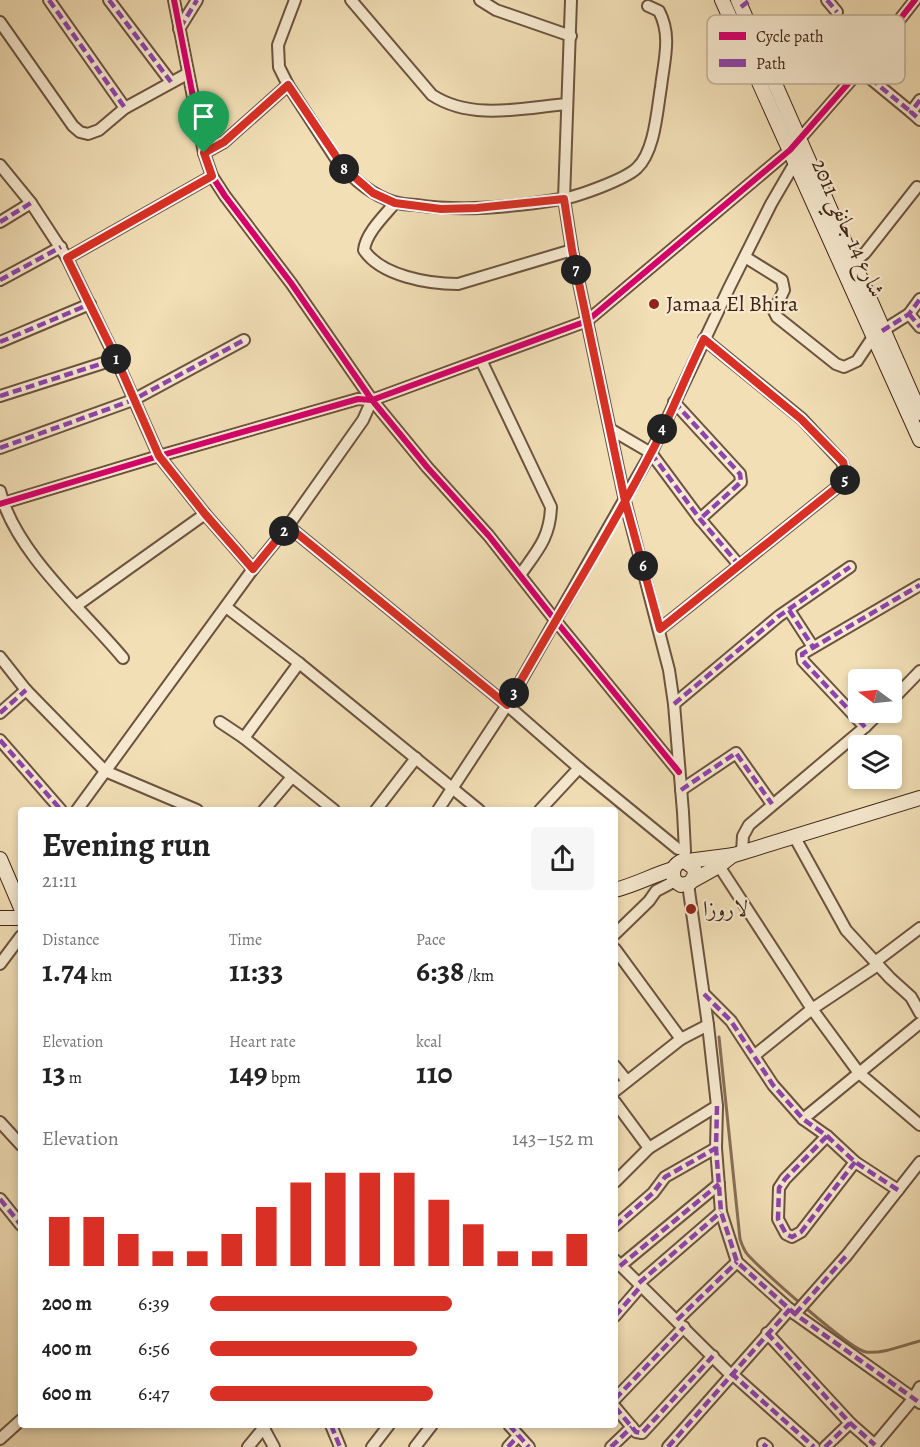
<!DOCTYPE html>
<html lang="en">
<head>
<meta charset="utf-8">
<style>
	body { margin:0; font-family:Alegreya,Amiri,serif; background:#f6f6f6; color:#222; height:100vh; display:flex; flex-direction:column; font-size:22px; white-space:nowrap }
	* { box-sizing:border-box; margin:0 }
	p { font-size:20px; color:#767676 }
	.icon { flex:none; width:33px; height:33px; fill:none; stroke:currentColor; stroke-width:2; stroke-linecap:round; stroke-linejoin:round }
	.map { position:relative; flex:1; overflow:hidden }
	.drawer { position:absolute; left:18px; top:807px; width:600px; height:621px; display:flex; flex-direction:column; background:#fff; border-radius:6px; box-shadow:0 3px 9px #0003 }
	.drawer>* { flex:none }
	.needle { width:39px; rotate:285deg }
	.tools { position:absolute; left:848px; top:669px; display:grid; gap:12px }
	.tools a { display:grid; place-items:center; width:54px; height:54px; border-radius:6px; background:#fff; box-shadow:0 3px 9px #0003; font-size:30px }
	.pin { position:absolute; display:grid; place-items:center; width:51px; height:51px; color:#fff; margin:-62px -26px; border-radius:50% 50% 50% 0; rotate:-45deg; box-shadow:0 0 6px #0007 }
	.pin .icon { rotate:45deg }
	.km { position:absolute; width:30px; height:30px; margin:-15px; border-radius:50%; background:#222; color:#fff; font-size:16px; line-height:30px; text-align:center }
	.round { display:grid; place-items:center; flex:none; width:63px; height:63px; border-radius:6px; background:#f6f6f6 }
	.summary { display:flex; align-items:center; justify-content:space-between; height:102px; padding:0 24px }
	h1 { font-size:33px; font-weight:600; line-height:45px }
	.stats { display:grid; grid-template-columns:repeat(3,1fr); gap:9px; height:102px; padding:6px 24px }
	.stats div { display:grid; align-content:center }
	.stats b { font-size:30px; font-weight:600 }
	.stats small { font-size:16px; font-weight:400 }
	.stats p { font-size:16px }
	.chart { height:168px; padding:12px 24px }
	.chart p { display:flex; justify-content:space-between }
	.chart svg { width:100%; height:108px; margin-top:6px; stroke:#d93025; stroke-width:6 }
	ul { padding:0 24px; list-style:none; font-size:20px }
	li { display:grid; grid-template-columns:96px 72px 1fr; align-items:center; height:45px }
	li i { height:15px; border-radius:8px; background:#d93025 }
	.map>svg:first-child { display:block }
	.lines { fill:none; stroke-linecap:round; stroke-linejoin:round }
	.stream { stroke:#866e56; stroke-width:3 }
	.street-casing { stroke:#6c533f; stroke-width:14 }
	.secondary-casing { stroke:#3f2417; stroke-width:16 }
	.street { stroke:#f7ead0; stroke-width:10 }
	.secondary { stroke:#f7ead0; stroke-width:14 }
	.quiet { stroke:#8e44ad; stroke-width:4.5; stroke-dasharray:9 4.5; stroke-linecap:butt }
	.cycleway-casing { stroke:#f7ead0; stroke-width:10 }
	.cycleway { stroke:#d6006c; stroke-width:6 }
	.route-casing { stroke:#fff; stroke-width:12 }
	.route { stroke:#d93025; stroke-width:8 }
	.poi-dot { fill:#8f2418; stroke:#f7ead0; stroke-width:2 }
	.labels { text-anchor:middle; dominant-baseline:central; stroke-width:4.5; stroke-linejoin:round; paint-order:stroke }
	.street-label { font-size:22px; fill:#3f2417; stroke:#f7ead0 }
	.poi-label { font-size:22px; fill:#3f2417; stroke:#f7ead0; text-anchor:start }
	.key { fill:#f7ead0; stroke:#c0af98; stroke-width:1.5 }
	.key-label { font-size:16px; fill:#3f2417 }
</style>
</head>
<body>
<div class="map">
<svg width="920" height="1447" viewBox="0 0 920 1447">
	<rect width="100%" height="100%" fill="#f2dfb6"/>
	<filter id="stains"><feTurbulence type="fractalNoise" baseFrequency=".00333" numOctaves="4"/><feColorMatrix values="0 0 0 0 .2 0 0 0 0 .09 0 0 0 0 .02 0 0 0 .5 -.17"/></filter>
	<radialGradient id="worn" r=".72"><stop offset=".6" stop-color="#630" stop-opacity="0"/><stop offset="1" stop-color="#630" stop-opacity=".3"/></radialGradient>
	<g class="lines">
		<path class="stream" d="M719 1037 740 1239C742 1245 744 1251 748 1255 763 1271 850 1350 866 1352 884 1354 903 1345 920 1341"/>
		<g class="street-casing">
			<g id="street">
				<path d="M49 0 125 108"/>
				<path d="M109 0 171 82"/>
				<path d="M174 0 204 153 212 176 225 196 291 283 372 400 427 467 489 536 555 620 679 772"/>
				<path d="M295 0 278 45 279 67 288 85 336 159C351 177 371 195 394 202 401 204 409 205 416 205 463 212 514 207 561 199 577 197 626 179 637 168 655 151 657 110 661 87 664 60 672 36 659 11L648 6"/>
				<path d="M351 0 432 95C472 121 522 108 567 104"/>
				<path d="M480 0 496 10 571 36"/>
				<path d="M571 0 564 199 572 250 625 501 669 670 674 704 683 812 685 851 683 862"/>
				<path d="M827 0 837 12"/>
				<path d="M0 22 73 126 80 132 88 134 99 130 125 108 187 74"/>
				<path d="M179 29 197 0"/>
				<path d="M860 70 911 112"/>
				<path d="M920 100 911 112 920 120"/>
				<path d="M204 153 224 142 288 85"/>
				<path d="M0 165 31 203 67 258 116 359 159 456 205 514 253 569"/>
				<path d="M395 203C384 216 366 233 364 250 381 276 429 284 458 284L572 250"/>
				<path d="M0 222 31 203"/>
				<path d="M745 257 782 280 784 290 774 311 777 317 836 364 844 367 857 361 873 337"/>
				<path d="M67 258 212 176"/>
				<path d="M854 262 865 253 917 187"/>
				<path d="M0 280 61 247"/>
				<path d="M909 314 920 327"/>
				<path d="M882 331 909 314 920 299"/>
				<path d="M0 342 90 304"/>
				<path d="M481 360 551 507C550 538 537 551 520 575"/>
				<path d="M0 396 116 359"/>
				<path d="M674 402 740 474 741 482 700 519"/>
				<path d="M610 429 651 453 700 519 739 565"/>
				<path d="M0 448 133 400 244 340"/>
				<path d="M0 491C15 552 83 610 123 658"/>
				<path d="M0 504 159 456 358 399 372 400 587 321 790 150 860 70 915 0"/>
				<path d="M288 526 507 705 579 768 678 849"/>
				<path d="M76 606 205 514"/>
				<path d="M226 607 299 663 479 810"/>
				<path d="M789 610 813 647"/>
				<path d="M660 629 841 484 847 478 842 462 802 419 704 339"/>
				<path d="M0 657 26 690 105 771 197 810"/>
				<path d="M299 663 244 738 334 810"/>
				<path d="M891 701 920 671"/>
				<path d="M674 704 779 616 850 567"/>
				<path d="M0 713 26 690"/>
				<path d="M220 722 244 738"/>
				<path d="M865 727 803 661 802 654 920 585"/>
				<path d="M0 740 61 810"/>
				<path d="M681 790 736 753 772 804"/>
				<path d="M77 810 253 569 288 526 363 420 372 400"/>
				<path d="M264 810 292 777"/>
				<path d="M376 810 416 758"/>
				<path d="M438 810 507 705 651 453 729 288 771 204 796 161"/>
				<path d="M540 810 579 768"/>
				<path d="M794 836 846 930 890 978 911 997 920 1013"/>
				<path d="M742 852 743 836 749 825 865 727 880 712"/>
				<path d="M719 866 812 1009 859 1073 920 1125"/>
				<path d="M615 934 649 901 656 891 675 881"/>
				<path d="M615 949 681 1039 615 1091"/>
				<path d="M875 962 920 928"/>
				<path d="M0 964 21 936"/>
				<path d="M704 994 731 1021 773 1085 803 1119 827 1136 855 1162 898 1190"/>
				<path d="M708 1025 717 1106 716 1148 721 1212 737 1262 795 1314 920 1403"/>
				<path d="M681 1039 708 1025 688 884"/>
				<path d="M755 1055 812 1009 878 965"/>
				<path d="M615 1066 627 1081"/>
				<path d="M615 1102 649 1148"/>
				<path d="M803 1119 920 1023"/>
				<path d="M0 1122 21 1145"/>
				<path d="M827 1136 785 1179 779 1188 778 1219 786 1234 792 1237 801 1232 855 1162"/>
				<path d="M615 1182 649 1148 717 1106"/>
				<path d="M0 1199 21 1225"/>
				<path d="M615 1226 653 1193 665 1177 716 1148"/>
				<path d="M615 1260 730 1374"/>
				<path d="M620 1266 719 1184"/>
				<path d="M639 1283 721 1212"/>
				<path d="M795 1314 847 1255 920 1162"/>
				<path d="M615 1316 641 1286"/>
				<path d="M677 1320 737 1262"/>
				<path d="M767 1333 850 1423 875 1445"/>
				<path d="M731 1373 814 1447"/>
				<path d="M615 1399 684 1327"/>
				<path d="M615 1407 636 1432 642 1433 713 1356"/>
				<path d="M262 1425 274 1447"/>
				<path d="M331 1425 340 1447"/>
				<path d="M509 1425 529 1447"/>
				<path d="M0 1439 21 1420"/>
				<path d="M763 1444 767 1447"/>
				<path d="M248 1447 266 1425"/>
				<path d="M372 1447 389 1425"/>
				<path d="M415 1447 432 1425"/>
				<path d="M508 1447 518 1436"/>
				<path d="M611 1447 632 1427"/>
				<path d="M668 1447 790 1309"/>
				<path d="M825 1447 850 1423"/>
				<path d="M873 1447 913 1399 920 1387"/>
			</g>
		</g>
		<g class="secondary-casing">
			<g id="secondary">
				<path d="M722 0 920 440"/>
				<path d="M738 0 920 413"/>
				<path d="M0 859 21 908"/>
				<path d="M686 862 694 868 695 875 690 883 681 885 675 881C671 873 673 866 680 862L734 855 920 798"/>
				<path d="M692 881 719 866 733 855"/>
				<path d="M615 890C635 885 653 875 673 869"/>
				<path d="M0 918H21"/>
			</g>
		</g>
		<use href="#street" class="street"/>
		<use href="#secondary" class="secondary"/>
		<g class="quiet">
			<path d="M49 0 125 108"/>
			<path d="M109 0 171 82"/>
			<path d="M827 0 837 12"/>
			<path d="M741 7 750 0"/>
			<path d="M180 28 197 0"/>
			<path d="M860 70 911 112"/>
			<path d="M920 100 911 112 920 120"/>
			<path d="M0 222 31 203"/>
			<path d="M0 280 61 247"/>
			<path d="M909 314 920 327"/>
			<path d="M882 331 909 314 920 299"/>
			<path d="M0 342 90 304"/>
			<path d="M0 396 116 359"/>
			<path d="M674 402 740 474 741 482 700 519"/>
			<path d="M0 448 133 400 244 340"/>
			<path d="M651 453 700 519 739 565"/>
			<path d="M789 610 813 647"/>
			<path d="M660 629 841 484 847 478 842 462 802 419 704 339"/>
			<path d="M674 704 779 616 850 567"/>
			<path d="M0 713 26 690"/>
			<path d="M865 727 803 661 802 654 920 585"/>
			<path d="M0 740 61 810"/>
			<path d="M681 790 736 753 772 804"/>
			<path d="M704 994 731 1021 773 1085 803 1119 827 1136 855 1162 898 1190"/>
			<path d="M717 1106 716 1148 721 1212 737 1262 795 1314 920 1403"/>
			<path d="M827 1136 785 1179 779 1188 778 1219 786 1234 792 1237 801 1232 855 1162"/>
			<path d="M0 1199 21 1225"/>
			<path d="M615 1226 653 1193 665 1177 716 1148"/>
			<path d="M620 1266 719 1184"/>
			<path d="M639 1283 721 1212"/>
			<path d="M795 1314 847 1255"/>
			<path d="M615 1316 641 1286"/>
			<path d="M677 1320 737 1262"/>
			<path d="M767 1333 850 1423 875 1445"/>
			<path d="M731 1373 814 1447"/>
			<path d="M615 1399 684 1327"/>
			<path d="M615 1407 636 1432 642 1433 713 1356"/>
			<path d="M331 1425 340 1447"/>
			<path d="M509 1425 529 1447"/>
			<path d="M763 1444 767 1447"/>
			<path d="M508 1447 518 1436"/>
			<path d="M611 1447 632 1427"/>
			<path d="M668 1447 790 1309"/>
			<path d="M825 1447 850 1423"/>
		</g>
		<g class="cycleway-casing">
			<g id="cycleway">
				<path d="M174 0 204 153 212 176 225 196 291 283 372 400 427 467 489 536 555 620 679 772"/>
				<path d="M0 504 159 456 358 399 372 400 587 321 790 150 860 70 915 0"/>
			</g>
		</g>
		<use href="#cycleway" class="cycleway"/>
	</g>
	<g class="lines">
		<g class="route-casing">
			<path id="route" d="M204 153 212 176 67 258 116 358 159 456 205 514 253 569 288 526 507 705C554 621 606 540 650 455 670 418 685 377 704 339L801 419 843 462 847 478 841 484 660 629 625 501 572 250 564 199 477 208 441 209 395 203 373 193 344 168 288 85 224 142 204 153"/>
		</g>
		<use href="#route" class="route"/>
	</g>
	<g class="poi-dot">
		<circle cx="654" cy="304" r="6"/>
		<circle cx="691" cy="909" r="6"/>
	</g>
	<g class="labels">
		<g class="street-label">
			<text transform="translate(848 228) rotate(66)">شارع 14 جانفي 2011</text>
		</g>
		<g class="poi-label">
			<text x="666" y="304">Jamaa El Bhira</text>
			<text x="703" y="909">لاروزا</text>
		</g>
	</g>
	<rect x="707" y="15" width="198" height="69" rx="9" class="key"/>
	<rect x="719" y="32" width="27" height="8" fill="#d6006c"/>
	<rect x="719" y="59" width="27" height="8" fill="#8e44ad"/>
	<g class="key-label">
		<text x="756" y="42">Cycle path</text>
		<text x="756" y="69">Path</text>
	</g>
	<rect width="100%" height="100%" filter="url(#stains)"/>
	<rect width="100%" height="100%" fill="url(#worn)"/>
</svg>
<div class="tools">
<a><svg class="needle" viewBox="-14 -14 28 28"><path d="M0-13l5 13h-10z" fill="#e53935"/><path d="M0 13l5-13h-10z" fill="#767676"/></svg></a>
<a><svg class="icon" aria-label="layers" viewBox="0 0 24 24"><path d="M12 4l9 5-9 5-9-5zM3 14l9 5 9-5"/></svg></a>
</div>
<div class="pin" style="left:204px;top:153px;background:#1e9e55"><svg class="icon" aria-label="arrive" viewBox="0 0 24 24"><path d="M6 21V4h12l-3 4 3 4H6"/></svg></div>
<b class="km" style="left:116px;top:359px">1</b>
<b class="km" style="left:284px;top:531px">2</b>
<b class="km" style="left:514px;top:693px">3</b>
<b class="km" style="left:662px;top:429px">4</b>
<b class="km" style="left:845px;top:480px">5</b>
<b class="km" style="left:643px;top:566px">6</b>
<b class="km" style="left:576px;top:270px">7</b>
<b class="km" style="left:344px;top:169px">8</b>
<section class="drawer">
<div class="summary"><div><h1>Evening run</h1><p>21:11</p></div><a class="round"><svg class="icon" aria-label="share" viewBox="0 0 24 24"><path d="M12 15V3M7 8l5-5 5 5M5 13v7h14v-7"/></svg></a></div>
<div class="stats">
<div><p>Distance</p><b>1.74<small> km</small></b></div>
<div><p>Time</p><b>11:33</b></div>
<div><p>Pace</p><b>6:38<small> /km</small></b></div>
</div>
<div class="stats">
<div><p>Elevation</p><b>13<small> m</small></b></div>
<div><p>Heart rate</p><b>149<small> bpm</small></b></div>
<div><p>kcal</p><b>110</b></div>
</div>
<div class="chart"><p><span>Elevation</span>143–152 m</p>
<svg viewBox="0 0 160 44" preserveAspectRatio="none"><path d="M5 44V24M15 44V24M25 44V31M35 44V38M45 44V38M55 44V31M65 44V20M75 44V10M85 44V6M95 44V6M105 44V6M115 44V17M125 44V27M135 44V38M145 44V38M155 44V31"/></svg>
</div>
<ul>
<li><b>200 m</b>6:39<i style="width:63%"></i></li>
<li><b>400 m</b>6:56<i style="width:54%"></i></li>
<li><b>600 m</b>6:47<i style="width:58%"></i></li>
</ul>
</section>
</div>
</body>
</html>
